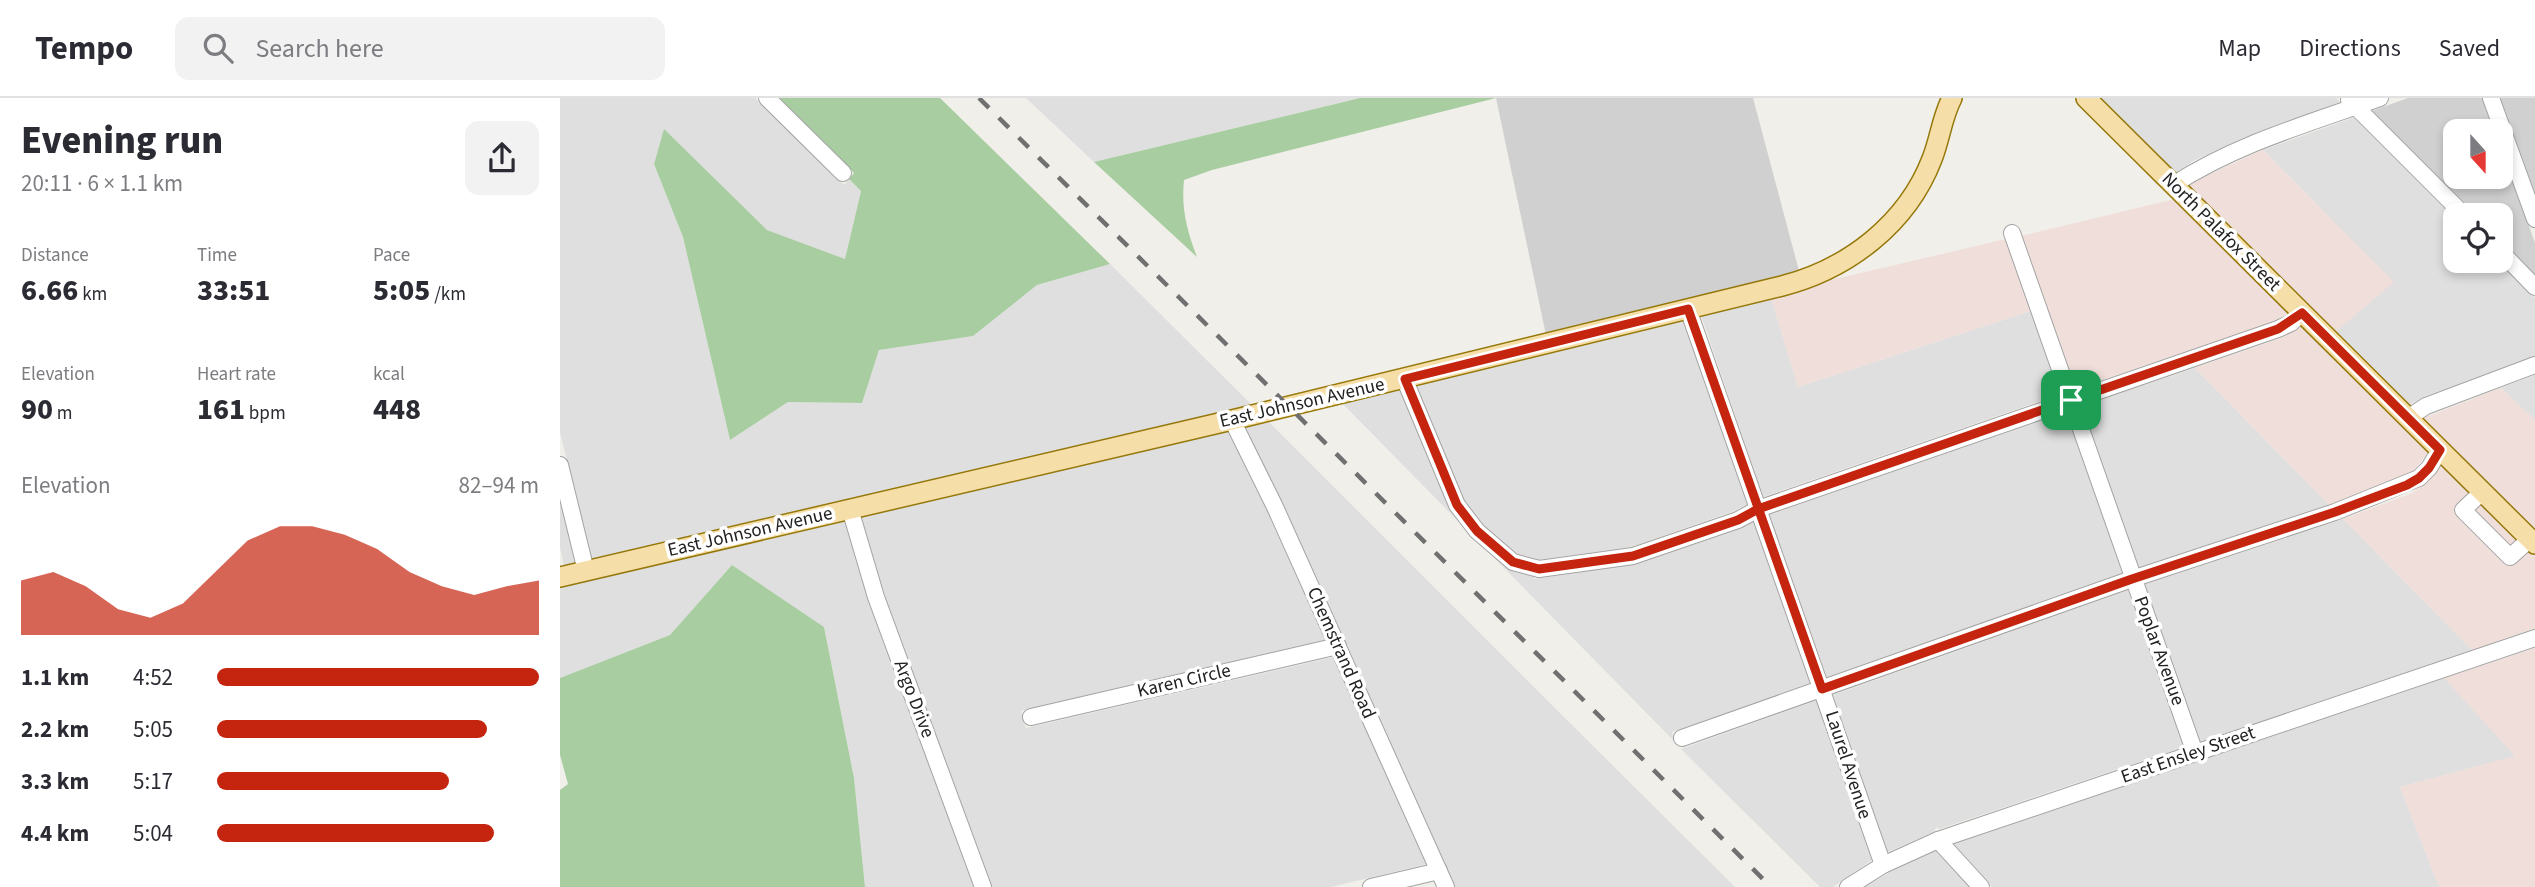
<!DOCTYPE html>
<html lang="en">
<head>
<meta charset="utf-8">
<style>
	body { margin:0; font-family:"Source Sans 3",sans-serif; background:#f2f2f3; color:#2b2b33; height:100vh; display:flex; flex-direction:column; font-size:26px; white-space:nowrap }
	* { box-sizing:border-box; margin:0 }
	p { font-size:23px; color:#7c7c81 }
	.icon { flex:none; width:38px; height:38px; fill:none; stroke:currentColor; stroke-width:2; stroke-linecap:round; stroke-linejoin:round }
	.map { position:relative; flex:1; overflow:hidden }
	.sheet { display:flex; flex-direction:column; background:#fff; width:560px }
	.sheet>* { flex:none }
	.needle { width:46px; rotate:159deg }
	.fabs { position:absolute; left:1883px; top:21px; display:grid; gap:14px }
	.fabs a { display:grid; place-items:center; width:70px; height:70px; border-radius:14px; background:#fff; box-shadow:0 4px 10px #0003; font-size:35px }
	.pin { position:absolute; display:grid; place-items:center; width:60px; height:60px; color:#fff; margin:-30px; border-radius:14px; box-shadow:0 4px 10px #0006 }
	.round { display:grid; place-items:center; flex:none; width:74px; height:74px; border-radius:14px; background:#f2f2f3 }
	.headline { display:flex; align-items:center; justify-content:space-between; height:119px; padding:0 21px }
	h1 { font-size:38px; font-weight:800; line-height:52px }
	.stats { display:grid; grid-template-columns:repeat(3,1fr); gap:10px; height:119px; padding:7px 21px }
	.stats div { display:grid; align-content:center }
	.stats b { font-size:30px; font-weight:800 }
	.stats small { font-size:19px; font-weight:400 }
	.stats p { font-size:19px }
	.chart { height:196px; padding:14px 21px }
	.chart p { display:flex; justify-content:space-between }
	.chart svg { width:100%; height:126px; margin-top:7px; fill:#c5240e; opacity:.7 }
	ul { padding:0 21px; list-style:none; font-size:23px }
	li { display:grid; grid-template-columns:112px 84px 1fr; align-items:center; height:52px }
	li i { height:18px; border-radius:9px; background:#c5240e }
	header { display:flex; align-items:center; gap:42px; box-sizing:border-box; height:98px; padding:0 35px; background:#fff; border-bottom:2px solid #e1e1e2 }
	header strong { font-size:33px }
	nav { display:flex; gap:38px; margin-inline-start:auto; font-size:24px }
	.search { width:490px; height:63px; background:#f2f2f3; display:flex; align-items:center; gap:18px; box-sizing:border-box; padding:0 24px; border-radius:14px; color:#7c7c81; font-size:26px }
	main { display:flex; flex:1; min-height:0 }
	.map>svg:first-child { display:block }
	.residential { fill:#dfdfdf }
	.commercial { fill:#f0deda }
	.religious { fill:#d0d0d0 }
	.forest { fill:#a8cda1 }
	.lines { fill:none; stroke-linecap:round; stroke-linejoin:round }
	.minor-casing { stroke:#a3a3a3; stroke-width:18 }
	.major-casing { stroke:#95780a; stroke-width:22 }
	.minor { stroke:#fff; stroke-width:16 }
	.major { stroke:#f6dea9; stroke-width:19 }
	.rail { stroke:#707070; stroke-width:4.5; stroke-dasharray:14 14; stroke-linecap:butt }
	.route-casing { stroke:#fff; stroke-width:14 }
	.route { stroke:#c5240e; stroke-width:9 }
	.labels { text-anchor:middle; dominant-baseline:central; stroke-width:7; stroke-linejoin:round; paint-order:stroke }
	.street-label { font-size:19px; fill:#222; stroke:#fff }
</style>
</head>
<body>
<header>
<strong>Tempo</strong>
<div class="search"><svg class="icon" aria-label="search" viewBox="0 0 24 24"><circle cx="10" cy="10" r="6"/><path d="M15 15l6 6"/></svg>Search here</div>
<nav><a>Map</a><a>Directions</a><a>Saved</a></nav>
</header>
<main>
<section class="sheet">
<div class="headline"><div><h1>Evening run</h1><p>20:11 · 6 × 1.1 km</p></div><a class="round"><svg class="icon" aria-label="share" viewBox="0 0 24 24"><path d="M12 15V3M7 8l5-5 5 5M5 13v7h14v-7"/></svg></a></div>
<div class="stats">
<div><p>Distance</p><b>6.66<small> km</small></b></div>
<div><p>Time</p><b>33:51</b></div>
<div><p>Pace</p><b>5:05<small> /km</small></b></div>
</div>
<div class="stats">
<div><p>Elevation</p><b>90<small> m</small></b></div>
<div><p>Heart rate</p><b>161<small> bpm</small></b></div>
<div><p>kcal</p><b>448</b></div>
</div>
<div class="chart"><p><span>Elevation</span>82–94 m</p>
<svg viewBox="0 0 160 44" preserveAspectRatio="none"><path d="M0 44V25L10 22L20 27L30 35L40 38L50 33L60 22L70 11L80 6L90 6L100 9L110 14L120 22L130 27L140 30L150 27L160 25V44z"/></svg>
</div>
<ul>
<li><b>1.1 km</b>4:52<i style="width:100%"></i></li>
<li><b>2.2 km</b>5:05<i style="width:84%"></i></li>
<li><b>3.3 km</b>5:17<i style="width:72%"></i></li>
<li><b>4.4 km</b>5:04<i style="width:86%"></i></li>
</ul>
</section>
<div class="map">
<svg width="1975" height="789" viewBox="0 0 1975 789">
	<rect width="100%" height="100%" fill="#f1efe9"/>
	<g class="residential">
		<path d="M0 0H195L284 87 289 81 301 93 285 161 207 132 104 32 94 66 123 139 170 342 228 304 302 305 319 252 413 238 477 187 550 166 692 307 31 462 0 334Z"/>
		<path d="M466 0H800L534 64Z"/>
		<path d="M1537 0H1776L1780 4 1678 42 1633 63 1614 76Z"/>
		<path d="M1795 19 1895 120V163H1938L1975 200V258L1863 299 1848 308 1774 235 1833 184 1703 52Z"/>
		<path d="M1211 200 1238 289 1471 213 1501 296 1203 399 1141 217Z"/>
		<path d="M1126 221 1188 406 1174 413 1071 449 970 463 974 481 1076 466 1181 430 1194 423 1252 585 1112 634 1115 644 781 304Z"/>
		<path d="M1635 270 1769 407 1577 470 1522 308Z"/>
		<path d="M1975 277V322L1941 290 1866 318Z"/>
		<path d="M1507 313 1562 475 1267 580 1209 417Z"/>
		<path d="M707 322 1008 623 1175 789H894L783 538 722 405 684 328Z"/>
		<path d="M668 332 708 412 766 542 461 613 466 630 774 559 867 766 771 789H432L324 497 300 418Z"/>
		<path d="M0 401 16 466 4 468 0 449Z"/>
		<path d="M1783 421 1912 552 1639 644 1583 487Z"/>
		<path d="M284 422 309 502 415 789H305L294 680 264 529 172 467 110 537 0 580V489Z"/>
		<path d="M1568 492 1624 649 1379 731 1377 729 1373 734 1326 755 1273 597Z"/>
		<path d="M1884 580 1956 658 1840 689 1879 789H1432L1393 746Z"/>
		<path d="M1258 602 1312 762 1273 789H1260L1121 651Z"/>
		<path d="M1376 752 1410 789H1304L1344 766Z"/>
	</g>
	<g class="commercial">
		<path d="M1703 52 1834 184 1774 235 1627 89 1641 80Z"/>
		<path d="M1615 101 1730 214 1715 223 1516 291 1461 138Z"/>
		<path d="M1446 141 1471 213 1238 289 1211 200 1267 183Z"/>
		<path d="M1743 227 1869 353 1854 373 1769 407 1635 270 1721 240Z"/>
		<path d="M1941 290 1975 322V435L1861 321Z"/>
		<path d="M1882 366 1975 458V530L1912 552 1783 421 1850 396 1864 387Z"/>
		<path d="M1975 550V789H1879L1840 689 1955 658 1884 580Z"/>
	</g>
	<g class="religious">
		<path d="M936 0H1193L1239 173 986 237Z"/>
		<path d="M1848 0H1923L1935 33H1895V79H1941V50L1975 145V177L1941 142V117H1916L1812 13Z"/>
		<path d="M1940 0H1975V97Z"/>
	</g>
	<g class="forest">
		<path d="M219 0H380L550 166 477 187 413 238 319 252 302 305 228 304 170 342 123 139 94 66 104 31 207 132 285 161 301 93 289 81 294 75Z"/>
		<path d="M800 0H936L652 72 624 82C621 110 627 133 637 159L534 64Z"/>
		<path d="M172 467 264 529 294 680 305 789H0V692L8 686 0 657V580L110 537Z"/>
	</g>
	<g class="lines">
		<g class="minor-casing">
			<g id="minor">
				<path d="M207 0 283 75"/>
				<path d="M1931 0 1975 121"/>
				<path d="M1789 2 1904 117"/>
				<path d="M1613 87C1676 46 1750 25 1820 0"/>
				<path d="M1452 135 1635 655"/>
				<path d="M1941 154 1975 189"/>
				<path d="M1128 211 1323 767"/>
				<path d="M844 280 897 407 917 433 953 464 979 471 1073 458 1178 422 1198 411 1718 231 1731 225 1742 215"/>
				<path d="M1848 320 1866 308 1975 267"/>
				<path d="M672 322 715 409 886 789"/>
				<path d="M0 367 26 473"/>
				<path d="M1922 394 1903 412 1950 459 1970 441"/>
				<path d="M290 411 316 499 423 789"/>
				<path d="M471 619 778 548"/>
				<path d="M1122 640 1572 481 1775 414 1859 380 1869 370 1880 352"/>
				<path d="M1378 742 1421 789"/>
				<path d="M811 789 879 773"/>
				<path d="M1288 789 1323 767 1378 742 1975 540"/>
			</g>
		</g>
		<g class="major-casing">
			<g id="major">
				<path d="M1526 0 1975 446"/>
				<path d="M0 479 672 322 1222 188C1288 171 1347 126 1372 61 1380 41 1382 19 1392 0"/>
			</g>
		</g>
		<use href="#minor" class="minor"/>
		<use href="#major" class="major"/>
		<path class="rail" d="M419 0 1211 789"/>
	</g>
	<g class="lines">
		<g class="route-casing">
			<path id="route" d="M1511 302 1198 411 1178 422 1073 458 979 471 953 464 917 433 897 407 845 281 1128 211 1262 591 1572 481 1775 414 1847 387 1859 380 1869 370 1880 352 1742 215 1718 231 1511 302"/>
		</g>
		<use href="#route" class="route"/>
	</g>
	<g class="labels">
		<g class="street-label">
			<text transform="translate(1661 134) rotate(45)">North Palafox Street</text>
			<text transform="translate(742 305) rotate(-13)">East Johnson Avenue</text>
			<text transform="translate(190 434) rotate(-13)">East Johnson Avenue</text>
			<text transform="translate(1599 553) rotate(70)">Poplar Avenue</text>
			<text transform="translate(781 555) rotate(66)">Chemstrand Road</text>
			<text transform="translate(624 583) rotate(-13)">Karen Circle</text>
			<text transform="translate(354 601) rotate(69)">Argo Drive</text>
			<text transform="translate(1628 657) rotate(-19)">East Ensley Street</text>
			<text transform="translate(1288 667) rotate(72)">Laurel Avenue</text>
		</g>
	</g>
</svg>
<div class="fabs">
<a><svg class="needle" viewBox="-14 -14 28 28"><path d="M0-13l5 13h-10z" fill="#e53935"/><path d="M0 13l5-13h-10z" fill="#7c7c81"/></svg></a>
<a><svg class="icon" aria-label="locate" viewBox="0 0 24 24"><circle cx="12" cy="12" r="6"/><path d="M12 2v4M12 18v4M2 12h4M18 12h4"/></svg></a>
</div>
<div class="pin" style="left:1511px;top:302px;background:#1e9e55"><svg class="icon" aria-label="arrive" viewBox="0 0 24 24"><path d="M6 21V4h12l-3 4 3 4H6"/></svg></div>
</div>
</main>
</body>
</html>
